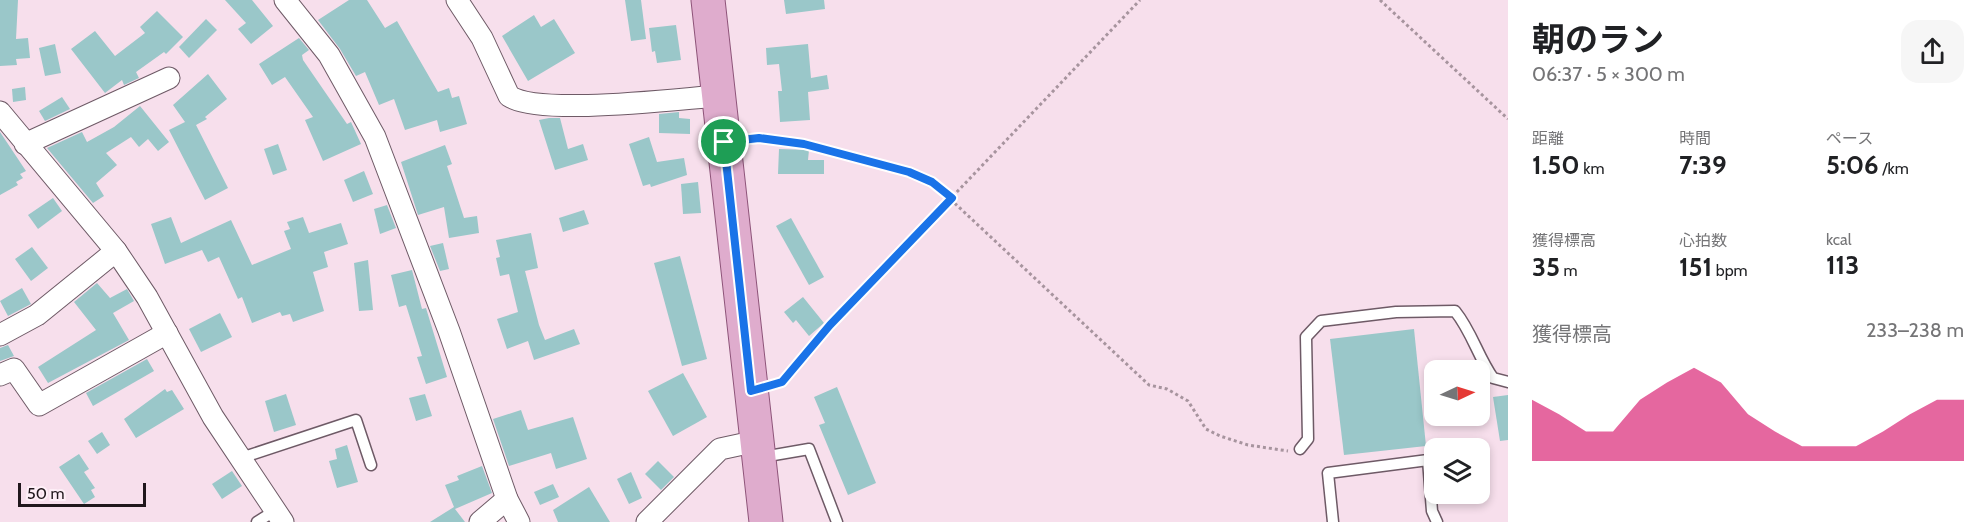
<!DOCTYPE html>
<html lang="ja">
<head>
<meta charset="utf-8">
<style>
	body { margin:0; font-family:Cabin,"Noto Sans JP",sans-serif; background:#f6f6f6; color:#202124; height:100vh; display:flex; flex-direction:column; font-size:22px; white-space:nowrap }
	* { box-sizing:border-box; margin:0 }
	p { font-size:20px; color:#757577 }
	.icon { flex:none; width:33px; height:33px; fill:none; stroke:currentColor; stroke-width:2; stroke-linecap:round; stroke-linejoin:round }
	.map { position:relative; flex:1; overflow:hidden }
	.side { display:flex; flex-direction:column; background:#fff; width:480px }
	.side>* { flex:none }
	.needle { width:39px; rotate:86deg }
	.tools { position:absolute; left:1424px; top:360px; display:grid; gap:12px }
	.tools a { display:grid; place-items:center; width:66px; height:66px; border-radius:12px; background:#fff; box-shadow:0 3px 9px #0003; font-size:30px }
	.scale { position:absolute; left:18px; bottom:15px; width:128px; box-sizing:border-box; padding-left:6px; border:3px solid #20171c; border-top:0; font-size:16px; line-height:21px; white-space:nowrap; color:#20171c; -webkit-text-stroke:4px #feeff7; paint-order:stroke }
	.pin { position:absolute; display:grid; place-items:center; width:51px; height:51px; color:#fff; margin:-26px; border:3px solid #fff; border-radius:50%; box-shadow:0 2px 6px #0007 }
	.round { display:grid; place-items:center; flex:none; width:63px; height:63px; border-radius:18px; background:#f6f6f6 }
	.summary { display:flex; align-items:center; justify-content:space-between; height:102px; padding:0 24px }
	h1 { font-size:33px; font-weight:700; line-height:45px }
	.figures { display:grid; grid-template-columns:repeat(3,1fr); gap:9px; height:102px; padding:6px 24px }
	.figures div { display:grid; align-content:center }
	.figures b { font-size:26px; font-weight:700 }
	.figures small { font-size:16px; font-weight:400 }
	.figures p { font-size:16px }
	.chart { height:168px; padding:12px 24px }
	.chart p { display:flex; justify-content:space-between }
	.chart svg { width:100%; height:108px; margin-top:6px; fill:#db2777; opacity:.7 }
	main { display:flex; flex:1; min-height:0 }
	.map>svg:first-child { display:block }
	.building { fill:#9ac7c9 }
	.lines { fill:none; stroke-linecap:round; stroke-linejoin:round }
	.service-casing { stroke:#6e5a66; stroke-width:13 }
	.minor-casing { stroke:#6e5a66; stroke-width:23 }
	.primary-casing { stroke:#8e5479; stroke-width:35 }
	.path { stroke:#a7949e; stroke-width:3; stroke-dasharray:3 3; stroke-linecap:butt }
	.service { stroke:#fff; stroke-width:10 }
	.minor { stroke:#fff; stroke-width:21 }
	.primary { stroke:#dfaccd; stroke-width:33 }
	.route-casing { stroke:#fff; stroke-width:12 }
	.route { stroke:#1a73e8; stroke-width:8 }
</style>
</head>
<body>
<main>
<div class="map">
<svg width="1508" height="522" viewBox="0 0 1508 522">
	<rect width="100%" height="100%" fill="#f7dfec"/>
	<g class="building">
		<path d="M0 0H18L16 39 28 38 30 58 16 59 17 65 0 66Z"/>
		<path d="M225 0H252L273 26 251 44 238 29 246 23Z"/>
		<path d="M349 0H367L385 28 397 21 438 92 449 88 452 98 459 96 467 124 440 132 437 120 405 130 394 99 379 105 365 72 356 76 340 49 318 20Z"/>
		<path d="M625 0H641L646 39 631 41Z"/>
		<path d="M784 0H824L825 9 786 14Z"/>
		<path d="M157 11 183 37 166 54 164 52 136 72 139 78 124 85 122 80 105 93 71 49 95 31 115 56 145 33 140 27Z"/>
		<path d="M534 15 541 27 554 19 575 53 528 81 502 36Z"/>
		<path d="M206 19 217 30 189 58 179 47Z"/>
		<path d="M676 25 681 60 657 63 655 51 652 52 649 28Z"/>
		<path d="M299 38 309 50 302 55 303 60 347 124 351 122 361 144 323 161 305 120 313 117 285 77 272 85 259 64Z"/>
		<path d="M55 44 61 73 45 76 39 48Z"/>
		<path d="M808 44 811 78 827 75 829 89 808 92 810 120 780 122 778 91H782L779 64 767 65 766 48Z"/>
		<path d="M208 74 227 99 205 117 207 119 196 125 228 188 205 200 169 130 185 122 173 105Z"/>
		<path d="M25 87 26 100 13 102 12 89Z"/>
		<path d="M62 97 70 109 45 121 39 111Z"/>
		<path d="M140 106 169 142 158 151 148 139 139 147 131 137 106 153 117 165 96 183 104 196 93 203 47 148 82 132 87 142 114 127Z"/>
		<path d="M679 112V118L690 119V134L659 133V114Z"/>
		<path d="M549 118H560L568 149 583 144 588 160 555 170 539 120Z"/>
		<path d="M0 132 26 171 20 174 23 178 16 182 18 185 0 195Z"/>
		<path d="M649 137 657 162 684 158 687 175 651 187 650 184 643 186 629 144Z"/>
		<path d="M278 144 287 170 273 175 264 149Z"/>
		<path d="M445 145 452 164 447 166 464 218 477 216 479 233 449 238 444 207 418 215 401 162Z"/>
		<path d="M779 149 809 150 808 160H824V174H778Z"/>
		<path d="M364 171 373 194 353 202 344 180Z"/>
		<path d="M698 182 701 213 683 214 681 184Z"/>
		<path d="M53 198 62 211 38 229 28 215Z"/>
		<path d="M387 205 396 228 380 234 374 209Z"/>
		<path d="M584 210 589 224 563 232 559 218Z"/>
		<path d="M171 217 181 243 231 220 252 265 291 249 284 231 290 229 287 222 303 217 309 233 341 223 348 244 324 252 328 267 313 272 324 311 293 322 290 314 282 316 280 312 252 323 242 297 238 299 219 257 208 262 202 250 165 264 151 224Z"/>
		<path d="M791 218 824 277 809 285 776 226Z"/>
		<path d="M531 233 538 268 525 271 539 325 545 340 574 329 580 344 534 360 528 341 507 349 497 319 518 312 509 274 500 276 496 258 500 257 496 240Z"/>
		<path d="M443 243 449 269 440 271 430 246Z"/>
		<path d="M32 247 48 268 31 281 15 259Z"/>
		<path d="M680 256 707 359 682 366 654 263Z"/>
		<path d="M368 260 373 310 359 311 354 263Z"/>
		<path d="M412 270 422 309 426 308 447 377 426 384 417 357 422 356 406 305 399 307 391 275Z"/>
		<path d="M97 283 110 298 127 289 134 301 113 313 129 340 48 383 38 367 96 330 74 302Z"/>
		<path d="M22 288 31 304 8 316 0 301Z"/>
		<path d="M803 297 824 323 809 336 796 320 793 323 784 312Z"/>
		<path d="M220 313 232 337 201 352 189 329Z"/>
		<path d="M1414 329 1426 446 1344 455 1330 339Z"/>
		<path d="M8 345 14 356 0 361V348Z"/>
		<path d="M147 359 154 371 93 406 86 393Z"/>
		<path d="M683 373 707 417 673 436 648 391Z"/>
		<path d="M837 387 876 483 848 495 819 425 825 423 814 397Z"/>
		<path d="M165 389 167 392 172 390 184 409 136 438 124 419Z"/>
		<path d="M286 394 296 425 274 432 265 401Z"/>
		<path d="M425 394 432 416 416 421 409 398Z"/>
		<path d="M1508 395V440L1500 441 1493 397Z"/>
		<path d="M521 410 528 430 573 417 587 459 556 469 551 453 509 466 493 419Z"/>
		<path d="M102 432 110 445 97 454 88 441Z"/>
		<path d="M347 445 358 482 337 488 329 461 337 459 335 449Z"/>
		<path d="M79 454 89 469 84 472 95 488 91 490 95 497 84 504 59 467Z"/>
		<path d="M658 461 674 477 661 490 645 474Z"/>
		<path d="M482 466 492 493 455 509 465 522H430L454 507 445 485 459 480 457 476Z"/>
		<path d="M232 471 242 486 222 499 212 484Z"/>
		<path d="M631 472 642 498 629 504 617 479Z"/>
		<path d="M553 484 559 497 540 505 534 492Z"/>
		<path d="M589 487 610 522H558L553 510Z"/>
	</g>
	<g class="lines">
		<g class="service-casing">
			<g id="service">
				<path d="M1300 449 1308 439 1306 337 1321 321 1396 312 1455 311C1472 332 1478 357 1493 378L1508 382"/>
				<path d="M762 457 809 449 837 522"/>
				<path d="M241 458 356 420 371 465"/>
				<path d="M257 522 276 510"/>
				<path d="M1333 522 1328 473 1428 460 1432 511 1437 522"/>
			</g>
		</g>
		<g class="minor-casing">
			<g id="minor">
				<path d="M285 0 329 55 375 137 449 331 507 499 519 522"/>
				<path d="M457 0 482 38 509 96C539 116 676 99 718 96"/>
				<path d="M0 112 116 251 147 297 213 417 283 522"/>
				<path d="M25 144 169 78"/>
				<path d="M0 335 37 315 116 251"/>
				<path d="M0 375 14 369 39 405 167 333"/>
				<path d="M480 522 507 499"/>
				<path d="M647 522 720 449 757 441"/>
			</g>
		</g>
		<g class="primary-casing">
			<path id="primary" d="M708 0 766 522"/>
		</g>
		<g class="path">
			<path d="M1380 0 1508 119"/>
			<path d="M747 140C783 136 818 149 852 158 879 166 906 171 932 182L1149 385 1167 389 1188 401 1206 429 1220 436 1248 445 1288 451"/>
			<path d="M776 383 781 382 830 325 1140 0"/>
		</g>
		<use href="#service" class="service"/>
		<use href="#minor" class="minor"/>
		<use href="#primary" class="primary"/>
	</g>
	<g class="lines">
		<g class="route-casing">
			<path id="route" d="M759 138 804 144 909 172 932 182 952 198 830 325 782 382 751 391 724 142Z"/>
		</g>
		<use href="#route" class="route"/>
	</g>
</svg>
<div class="tools">
<a><svg class="needle" viewBox="-14 -14 28 28"><path d="M0-13l5 13h-10z" fill="#e53935"/><path d="M0 13l5-13h-10z" fill="#757577"/></svg></a>
<a><svg class="icon" aria-label="layers" viewBox="0 0 24 24"><path d="M12 4l9 5-9 5-9-5zM3 14l9 5 9-5"/></svg></a>
</div>
<div class="scale">50 m</div>
<div class="pin" style="left:724px;top:142px;background:#1e9e55"><svg class="icon" aria-label="arrive" viewBox="0 0 24 24"><path d="M6 21V4h12l-3 4 3 4H6"/></svg></div>
</div>
<section class="side">
<div class="summary"><div><h1>朝のラン</h1><p>06:37 · 5 × 300 m</p></div><a class="round"><svg class="icon" aria-label="share" viewBox="0 0 24 24"><path d="M12 15V3M7 8l5-5 5 5M5 13v7h14v-7"/></svg></a></div>
<div class="figures">
<div><p>距離</p><b>1.50<small> km</small></b></div>
<div><p>時間</p><b>7:39</b></div>
<div><p>ペース</p><b>5:06<small> /km</small></b></div>
</div>
<div class="figures">
<div><p>獲得標高</p><b>35<small> m</small></b></div>
<div><p>心拍数</p><b>151<small> bpm</small></b></div>
<div><p>kcal</p><b>113</b></div>
</div>
<div class="chart"><p><span>獲得標高</span>233–238 m</p>
<svg viewBox="0 0 160 44" preserveAspectRatio="none"><path d="M0 44V19L10 25L20 32L30 32L40 19L50 12L60 6L70 12L80 25L90 32L100 38L110 38L120 38L130 32L140 25L150 19L160 19V44z"/></svg>
</div>
</section>
</main>
</body>
</html>
